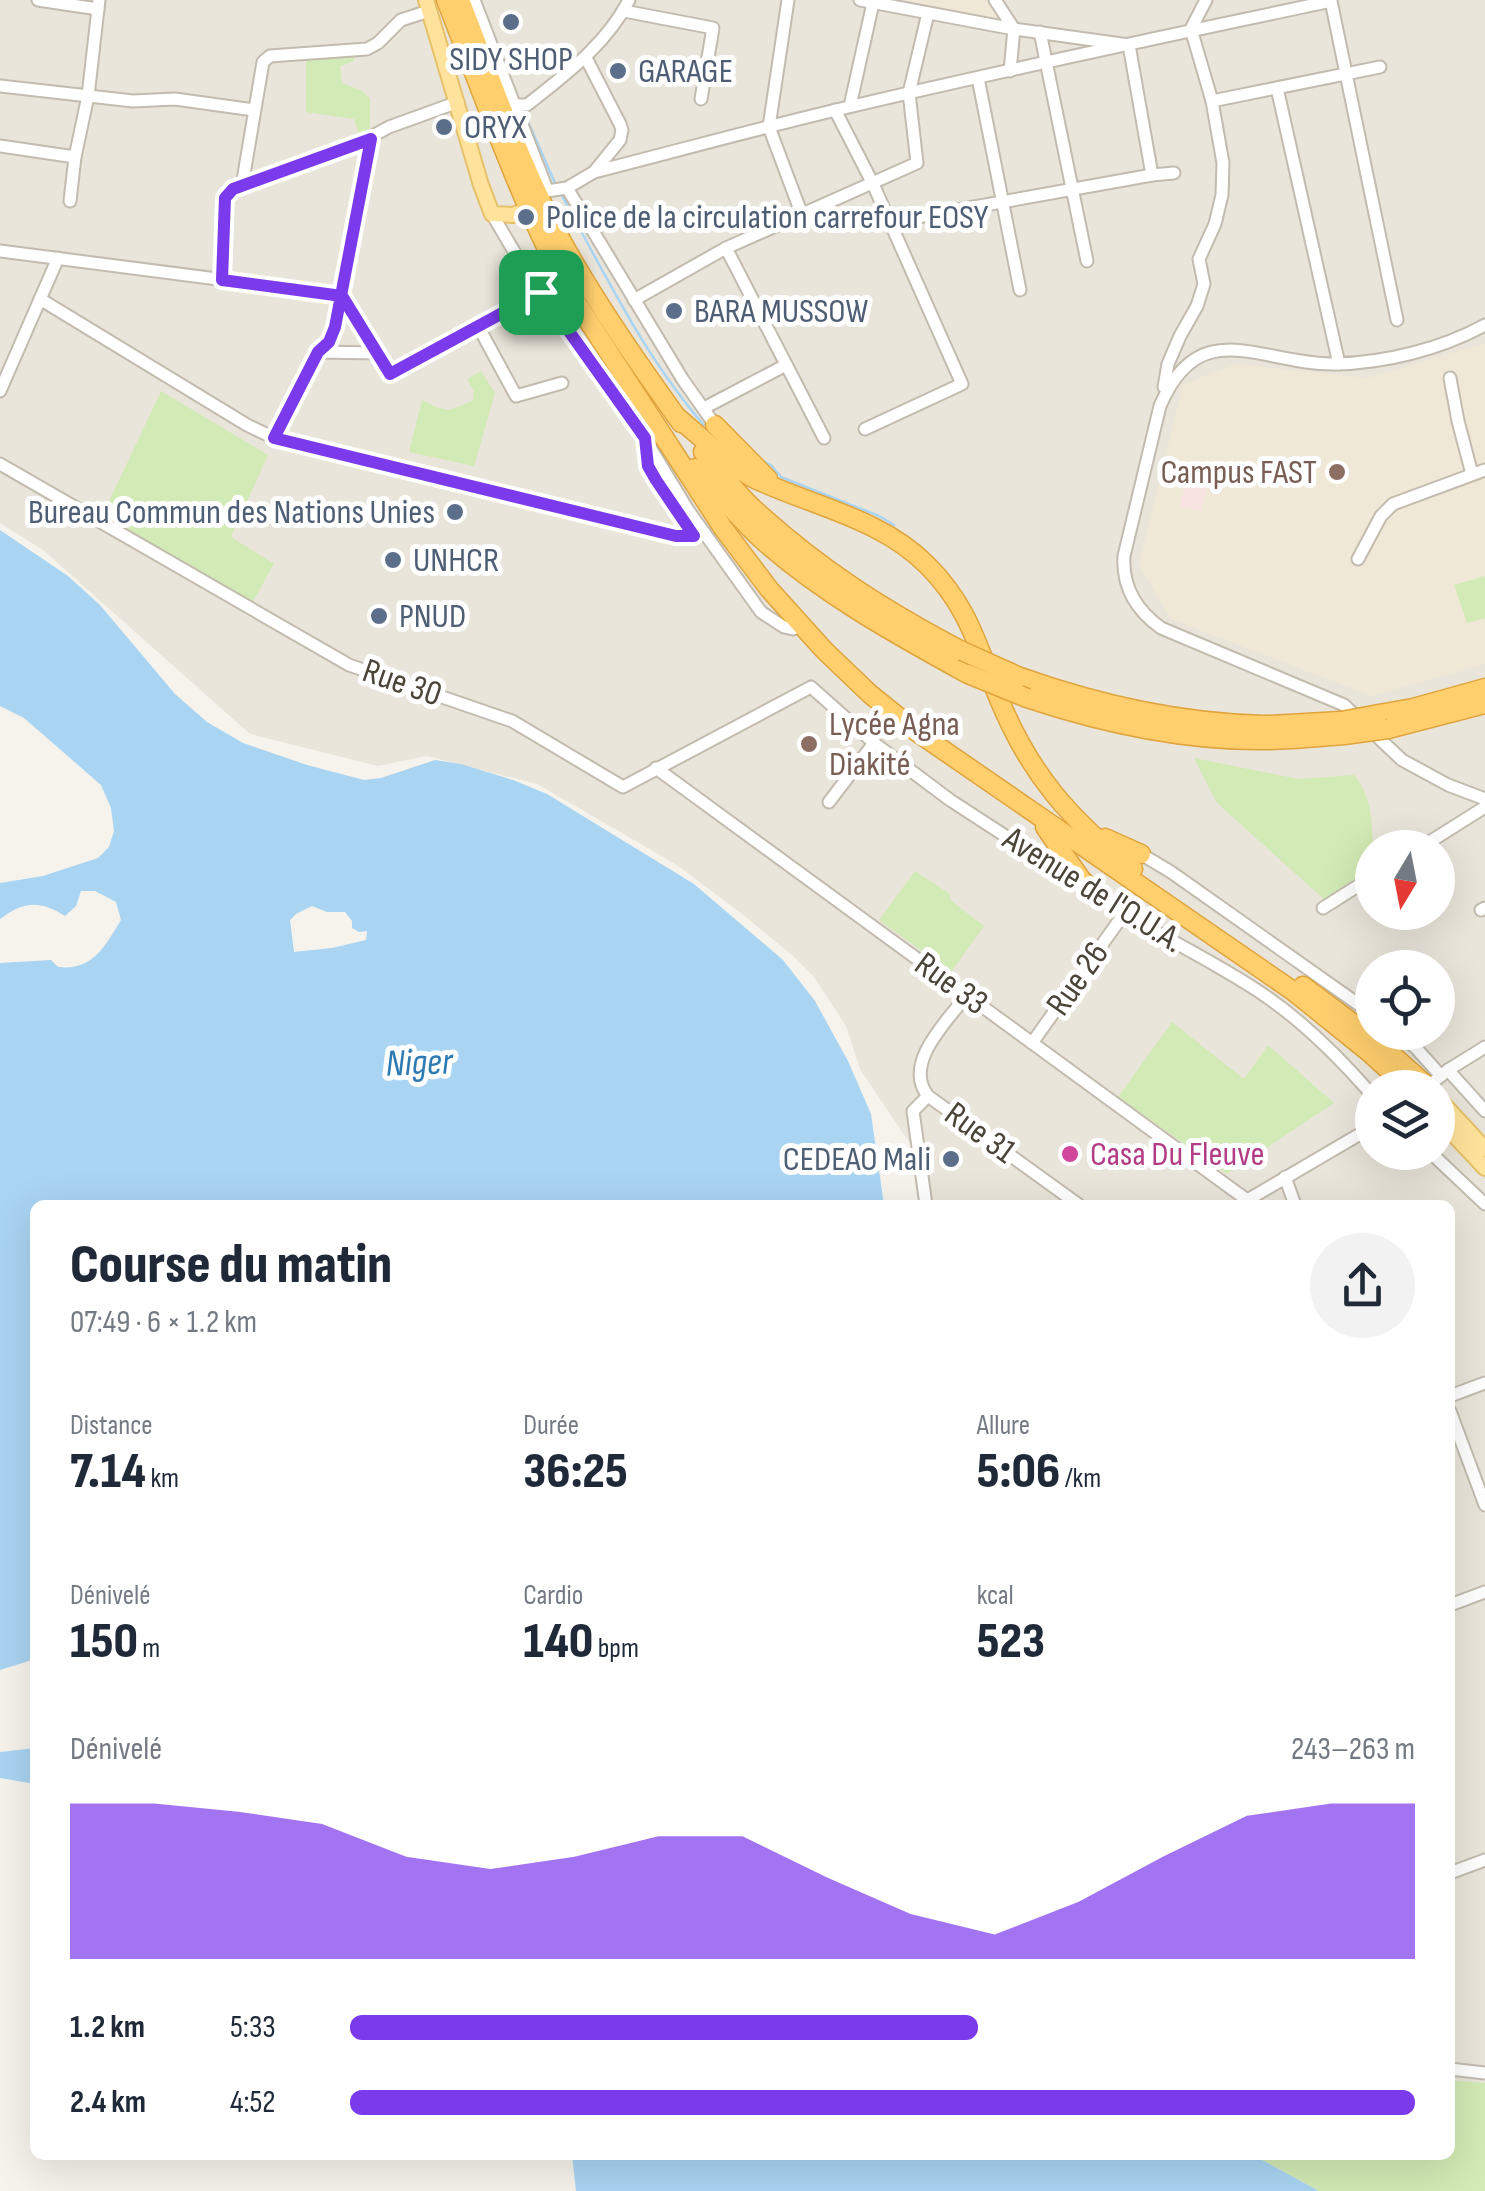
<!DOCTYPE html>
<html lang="fr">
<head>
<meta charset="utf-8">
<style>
	body { margin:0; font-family:"Sofia Sans Condensed",sans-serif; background:#f2f2f3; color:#1f2937; height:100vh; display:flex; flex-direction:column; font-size:38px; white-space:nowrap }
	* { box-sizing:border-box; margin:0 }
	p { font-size:32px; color:#747a83 }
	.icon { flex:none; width:55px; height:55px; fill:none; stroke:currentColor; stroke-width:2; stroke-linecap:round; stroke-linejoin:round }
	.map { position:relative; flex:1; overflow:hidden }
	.sheet { position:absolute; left:30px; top:1200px; width:1425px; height:960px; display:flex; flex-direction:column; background:#fff; border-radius:15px; box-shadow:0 10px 40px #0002 }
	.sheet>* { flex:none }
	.needle { width:65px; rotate:190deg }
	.fabs { position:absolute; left:1355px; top:830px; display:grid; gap:20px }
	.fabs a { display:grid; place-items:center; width:100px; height:100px; border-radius:50%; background:#fff; box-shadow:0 10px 40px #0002; font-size:50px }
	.pin { position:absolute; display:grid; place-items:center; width:85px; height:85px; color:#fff; margin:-42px; border-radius:20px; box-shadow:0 5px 15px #0006 }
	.round { display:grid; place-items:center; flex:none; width:105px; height:105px; border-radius:52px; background:#f2f2f3 }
	.headline { display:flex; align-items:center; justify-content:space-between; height:170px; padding:0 40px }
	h1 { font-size:55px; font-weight:800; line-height:75px }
	.stats { display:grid; grid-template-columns:repeat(3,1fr); gap:15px; height:170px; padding:10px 40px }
	.stats div { display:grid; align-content:center }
	.stats b { font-size:50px; font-weight:800 }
	.stats small { font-size:28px; font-weight:400 }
	.stats p { font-size:28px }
	.chart { height:280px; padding:20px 40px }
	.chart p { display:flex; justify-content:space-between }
	.chart svg { width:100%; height:180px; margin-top:10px; fill:#7c3aed; opacity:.7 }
	ul { padding:0 40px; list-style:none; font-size:32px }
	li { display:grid; grid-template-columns:160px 120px 1fr; align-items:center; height:75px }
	li i { height:25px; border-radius:12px; background:#7c3aed }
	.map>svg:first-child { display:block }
	.residential { fill:#eae5da; fill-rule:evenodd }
	.education { fill:#efe8d6 }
	.medical { fill:#f6e3e0 }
	.green { fill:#d2eab5 }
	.water { fill:#a9d4f2; fill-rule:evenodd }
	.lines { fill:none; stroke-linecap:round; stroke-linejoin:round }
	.stream { stroke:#a9d4f2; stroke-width:2.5 }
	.minor-casing { stroke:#c2bbae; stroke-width:15 }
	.major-casing { stroke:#e6c16a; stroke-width:18 }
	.highway-casing { stroke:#e0a43c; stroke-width:21 }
	.minor { stroke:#fff; stroke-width:11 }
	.major { stroke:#ffe39c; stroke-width:14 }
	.highway { stroke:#ffcf6e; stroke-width:18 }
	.highway-bridge-casing { stroke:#e0a43c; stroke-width:21; stroke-linecap:butt }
	.highway-bridge { stroke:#ffcf6e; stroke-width:18 }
	.route-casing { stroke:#fff; stroke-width:20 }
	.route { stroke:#7c3aed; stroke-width:12 }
	.service-dot { fill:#5c6f8a; stroke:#fff; stroke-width:4 }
	.education-dot { fill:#8d6e63; stroke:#fff; stroke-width:4 }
	.hotel-dot { fill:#d1479c; stroke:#fff; stroke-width:4 }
	.labels { text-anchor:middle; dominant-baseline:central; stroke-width:10; stroke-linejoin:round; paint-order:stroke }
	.service-label { font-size:35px; fill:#4e5e75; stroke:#fff; text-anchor:start }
	.education-label { font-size:35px; fill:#785e54; stroke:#fff; text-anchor:end }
	.street-label { font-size:35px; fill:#4b4439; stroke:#fff }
	.hotel-label { font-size:35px; fill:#b23c85; stroke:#fff; text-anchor:start }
	.water-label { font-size:38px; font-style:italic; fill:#2e7ab2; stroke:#fff }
</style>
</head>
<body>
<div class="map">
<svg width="1485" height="2191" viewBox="0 0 1485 2191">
	<rect width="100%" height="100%" fill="#f6f3ec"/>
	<path class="residential" d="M0 0H1485V2101L1450 2100V1205H931L925 1166 860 1069 846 1026 814 977 792 955 742 914 677 865 537 784 427 756 378 766 250 734 43 550 0 523ZM1372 848H1438V912H1372ZM1372 968H1438V1032H1372ZM1372 1088H1438V1152H1372Z"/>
	<g class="education">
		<path d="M904 0H990L1003 19Z"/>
		<path d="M1485 343V664L1372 696 1171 619 1139 565 1183 385 1235 364 1368 378Z"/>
	</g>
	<path class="medical" d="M1187 474 1209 480 1201 512 1180 507Z"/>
	<g class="green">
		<path d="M354 54V61L340 66 342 83 360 90 370 98V131L360 137 354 119 306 112V58Z"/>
		<path d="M481 371 495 393 474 466 409 452 422 400C448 413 448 412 473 400L474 391 467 379Z"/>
		<path d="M161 391 268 455 231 537 274 564 248 610 98 525Z"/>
		<path d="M1485 576V618L1467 623 1454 585Z"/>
		<path d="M1194 758 1298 779 1354 775C1375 799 1373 837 1372 868L1326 901 1217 803Z"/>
		<path d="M915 871 950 894V900L984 926 951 972 879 920Z"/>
		<path d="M1172 1022 1244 1079 1268 1045 1334 1103 1227 1174 1118 1097Z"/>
		<path d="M1450 2080 1485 2083V2191H1319L1253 2155H1450Z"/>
	</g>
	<g class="water">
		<path d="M0 530 68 576 100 605 175 694 207 722 243 743 307 765 364 780 381 778 435 760 461 764 513 780 547 794 694 884 783 960 815 1001 848 1061 871 1114 884 1205H35V1659L0 1670V963L51 960 58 967C93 971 105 946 121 920L116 902 95 891H81L76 906 65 916C40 900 24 901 0 919V883L43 876 98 858 109 847 114 831 111 808 101 785 24 718 0 706ZM312 906 327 912H345L352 921V928L359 932 367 931 366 940 332 948 294 952 290 920 296 914Z"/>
		<path d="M35 1748V1784L0 1778V1752Z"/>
		<path d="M572 2155H1253L1319 2191H576Z"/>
	</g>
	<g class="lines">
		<g class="stream">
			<path d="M522 108 555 183"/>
			<path d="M561 194C606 276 648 364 711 433"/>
			<path d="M761 460 771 465 781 477 879 516 894 525"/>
		</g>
		<g class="minor-casing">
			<g id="minor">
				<path d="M38 0 98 9"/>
				<path d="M474 0 546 187"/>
				<path d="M788 0 769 127 802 215"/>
				<path d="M860 0 1014 29 1129 45 1152 175"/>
				<path d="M995 0 1014 29 1010 71"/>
				<path d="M624 11 713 28 701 99"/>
				<path d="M1040 32 1087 261"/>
				<path d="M978 78 1020 290"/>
				<path d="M0 86 133 101 175 99 254 110"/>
				<path d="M1277 88 1339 364"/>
				<path d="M1212 101 1380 67"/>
				<path d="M515 105H527C566 74 606 45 629 0"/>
				<path d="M850 106 873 3"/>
				<path d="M835 110 873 184 962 384 865 429"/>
				<path d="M0 146 75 157"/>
				<path d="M594 172C680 150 767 126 853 106 1012 68 1172 35 1331 1L1397 320"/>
				<path d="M534 180 547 191 567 188 594 172 620 140 622 130 620 124 586 58"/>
				<path d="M242 186 263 62 270 56 367 49 378 43 401 20 429 11"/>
				<path d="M567 188 683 380 715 425"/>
				<path d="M70 201 75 157 88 96 99 0"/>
				<path d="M492 214 522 265 645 439 688 510 761 612 784 627 793 629 801 627"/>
				<path d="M890 222 1152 175 1174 173"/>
				<path d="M726 248 824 438"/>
				<path d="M0 251 342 295"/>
				<path d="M221 280 225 198 228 192 356 145 389 127 458 102"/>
				<path d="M342 295 389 375 541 292"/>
				<path d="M40 299 247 425 274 438 676 536H694L704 532"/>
				<path d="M634 300 726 248 917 163 909 93 928 13"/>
				<path d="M1485 325C1441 349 1385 363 1335 364 1261 365 1200 312 1160 406L1124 556C1122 587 1136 610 1161 628L1344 705 1402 760 1448 785 1485 799"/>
				<path d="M478 326 516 396 562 383"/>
				<path d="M318 352 329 342 335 327 371 139"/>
				<path d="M1450 378 1458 421 1472 474"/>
				<path d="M1164 387 1168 364 1180 336 1197 306 1204 284 1199 259 1215 224 1222 195 1223 163 1212 101 1191 29 1206 0"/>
				<path d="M0 391 58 258"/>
				<path d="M704 408 786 365"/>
				<path d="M274 438 318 352 376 353"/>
				<path d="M646 444C650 482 673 506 694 536"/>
				<path d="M0 464 349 665 512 721 623 787 811 687 874 743 950 800 1079 884"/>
				<path d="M1358 559 1381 516 1393 504 1485 470"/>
				<path d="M656 768 1247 1200"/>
				<path d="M829 802 874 743"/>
				<path d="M1420 848 1485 807"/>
				<path d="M1141 854 1171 872 1372 1014"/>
				<path d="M1099 897C1150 932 1207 957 1258 991 1301 1019 1339 1057 1372 1095"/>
				<path d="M1323 908 1372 877"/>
				<path d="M1481 910 1485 908"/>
				<path d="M967 995C947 1021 902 1064 928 1096L1079 1205"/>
				<path d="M1396 1032 1416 1048 1441 1076"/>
				<path d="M1032 1043 1123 915"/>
				<path d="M1448 1070 1485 1111"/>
				<path d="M1426 1088 1448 1070 1485 1047"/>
				<path d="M1430 1152 1485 1204"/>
				<path d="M1285 1177 1295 1205"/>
				<path d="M926 1205 913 1111 928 1096"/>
				<path d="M1239 1205 1372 1127"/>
				<path d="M1450 1396 1485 1383"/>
				<path d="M1450 1411 1485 1505"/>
				<path d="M1450 1605 1485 1592"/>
				<path d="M1450 1873 1485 1860"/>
				<path d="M1450 2069 1485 2073"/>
			</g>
		</g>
		<g class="major-casing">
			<g id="major">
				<path d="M426 0 481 185 492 214 513 215 536 206"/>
				<path d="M1438 1098 1485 1149"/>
				<path d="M1438 1118 1485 1168"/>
			</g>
		</g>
		<g class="highway-casing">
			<g id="highway">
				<path d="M446 0C484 96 518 197 567 288L723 528 769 589 824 650 870 694 917 732 1293 991 1370 1053 1408 1088"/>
				<path d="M460 0C493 83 522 171 566 249 600 309 641 367 681 423"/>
				<path d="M676 416 735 467 753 478C812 506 881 518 928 566 969 607 978 648 999 699 1030 774 1070 820 1133 869"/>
				<path d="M715 425 768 479"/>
				<path d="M703 452C720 471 736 493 755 510 819 569 886 611 962 651"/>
				<path d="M695 468C716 491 737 516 759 537 821 593 895 634 968 674"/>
				<path d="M1020 677C1099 705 1179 723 1263 725 1289 725 1315 722 1341 721"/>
				<path d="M1027 698C1102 723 1186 741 1266 740 1292 740 1318 737 1344 735"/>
				<path d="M1379 714 1413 708 1485 688"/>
				<path d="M1388 729 1485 704"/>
				<path d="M1045 827 1081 879 1101 899"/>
				<path d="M1105 838 1141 854"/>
				<path d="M1303 986 1378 1042 1427 1086"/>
			</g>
		</g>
		<use href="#minor" class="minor"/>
		<use href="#major" class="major"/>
		<use href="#highway" class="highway"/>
		<g class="highway-bridge-casing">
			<g id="highway-bridge">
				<path d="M962 651 1020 677"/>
				<path d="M968 674 1027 698"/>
				<path d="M1341 721 1379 714"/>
				<path d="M1344 735 1388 729"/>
			</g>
		</g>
		<use href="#highway-bridge" class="highway-bridge"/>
	</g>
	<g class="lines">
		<g class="route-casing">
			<path id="route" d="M541 292 390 374 342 296 222 280 225 198 233 189 371 139 335 327 329 342 318 352 274 438 676 536H694L656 480 648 466 645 438 541 292"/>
		</g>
		<use href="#route" class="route"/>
	</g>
	<g class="service-dot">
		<circle cx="511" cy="22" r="10"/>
		<circle cx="618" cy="71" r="10"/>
		<circle cx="444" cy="127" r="10"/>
		<circle cx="526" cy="217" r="10"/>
		<circle cx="674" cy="311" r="10"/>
		<circle cx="455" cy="512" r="10"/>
		<circle cx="393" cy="560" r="10"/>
		<circle cx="379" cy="616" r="10"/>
		<circle cx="951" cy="1159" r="10"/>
	</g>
	<g class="education-dot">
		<circle cx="1337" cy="472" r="10"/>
		<circle cx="809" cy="744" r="10"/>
	</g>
	<circle class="hotel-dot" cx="1070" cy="1154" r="10"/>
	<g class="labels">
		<g class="service-label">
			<text x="511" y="59" text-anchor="middle">SIDY SHOP</text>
			<text x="638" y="71">GARAGE</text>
			<text x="464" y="127">ORYX</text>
			<text x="546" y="217">Police de la circulation carrefour EOSY</text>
			<text x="694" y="311">BARA MUSSOW</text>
			<text x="435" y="512" text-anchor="end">Bureau Commun des Nations Unies</text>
			<text x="413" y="560">UNHCR</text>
			<text x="399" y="616">PNUD</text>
			<text x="931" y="1159" text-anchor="end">CEDEAO Mali</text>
		</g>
		<g class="education-label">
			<text x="1317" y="472">Campus FAST</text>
			<text x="829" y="724" text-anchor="start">Lycée Agna<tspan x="829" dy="40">Diakité</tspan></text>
		</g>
		<g class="street-label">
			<text transform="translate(402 683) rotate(19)">Rue 30</text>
			<text transform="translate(1093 890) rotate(32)">Avenue de l'O.U.A.</text>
			<text transform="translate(1078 979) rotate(-55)">Rue 26</text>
			<text transform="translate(951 984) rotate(36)">Rue 33</text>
			<text transform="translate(980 1133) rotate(36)">Rue 31</text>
		</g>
		<g class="hotel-label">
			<text x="1090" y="1154">Casa Du Fleuve</text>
		</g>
		<g class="water-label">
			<text transform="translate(419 1063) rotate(-2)">Niger</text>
		</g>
	</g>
</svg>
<div class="fabs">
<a><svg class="needle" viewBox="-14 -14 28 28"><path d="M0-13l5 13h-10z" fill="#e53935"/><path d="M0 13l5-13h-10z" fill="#747a83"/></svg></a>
<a><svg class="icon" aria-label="locate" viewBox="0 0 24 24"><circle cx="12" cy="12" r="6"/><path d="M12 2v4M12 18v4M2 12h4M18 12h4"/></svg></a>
<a><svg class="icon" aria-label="layers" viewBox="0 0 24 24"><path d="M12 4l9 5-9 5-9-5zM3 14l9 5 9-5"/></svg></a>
</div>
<div class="pin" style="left:541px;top:292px;background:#1e9e55"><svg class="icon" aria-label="arrive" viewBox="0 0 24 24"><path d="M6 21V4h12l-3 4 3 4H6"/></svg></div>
<section class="sheet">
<div class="headline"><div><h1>Course du matin</h1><p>07:49 · 6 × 1.2 km</p></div><a class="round"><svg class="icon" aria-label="share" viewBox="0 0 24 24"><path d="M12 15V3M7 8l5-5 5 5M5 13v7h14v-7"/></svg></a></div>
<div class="stats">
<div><p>Distance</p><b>7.14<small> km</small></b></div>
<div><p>Durée</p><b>36:25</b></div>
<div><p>Allure</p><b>5:06<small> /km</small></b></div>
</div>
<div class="stats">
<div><p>Dénivelé</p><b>150<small> m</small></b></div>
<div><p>Cardio</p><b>140<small> bpm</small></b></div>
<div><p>kcal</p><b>523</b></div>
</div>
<div class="chart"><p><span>Dénivelé</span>243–263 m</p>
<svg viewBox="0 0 160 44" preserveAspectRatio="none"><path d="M0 44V6L10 6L20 8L30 11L40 19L50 22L60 19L70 14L80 14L90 24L100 33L110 38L120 30L130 19L140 9L150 6L160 6V44z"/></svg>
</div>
<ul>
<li><b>1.2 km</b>5:33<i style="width:59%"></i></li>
<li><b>2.4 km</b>4:52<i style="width:100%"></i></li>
</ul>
</section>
</div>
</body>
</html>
